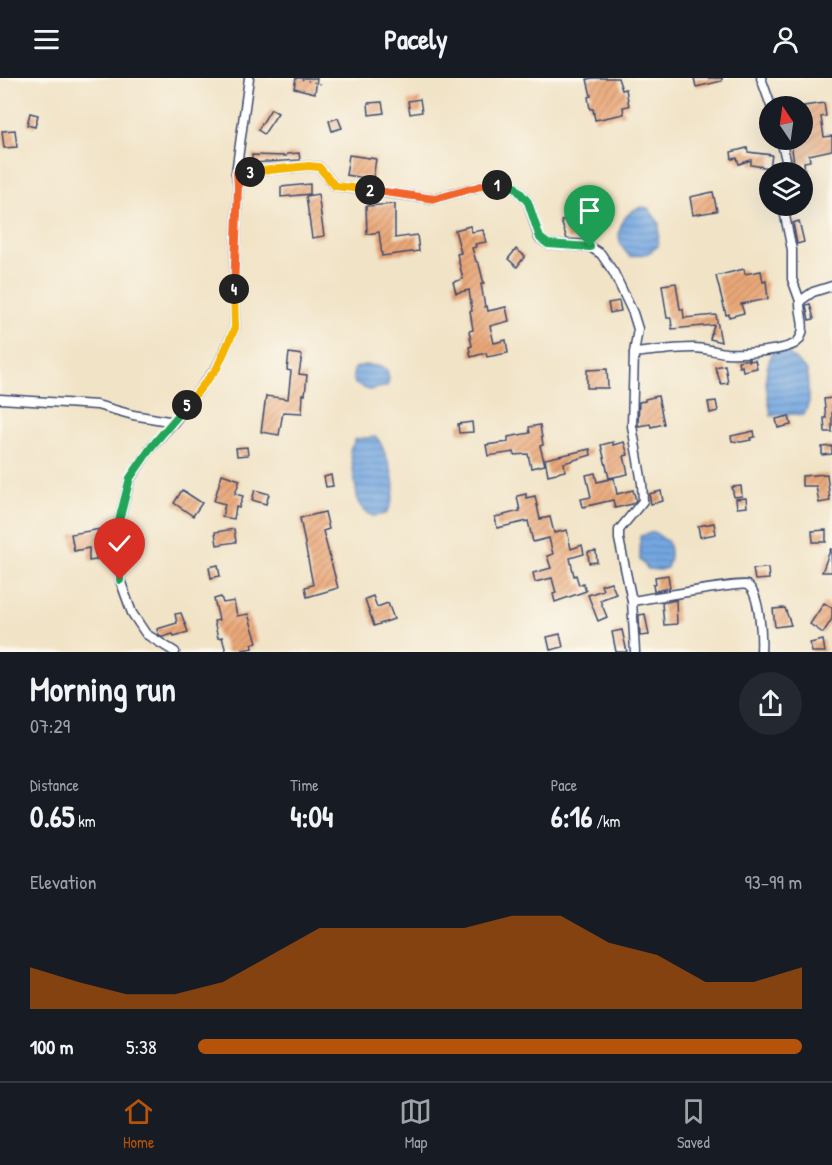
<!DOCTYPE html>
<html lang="en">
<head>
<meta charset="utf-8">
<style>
	body { margin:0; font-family:"Patrick Hand",sans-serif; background:#242831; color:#f1f3f6; height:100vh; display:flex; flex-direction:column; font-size:22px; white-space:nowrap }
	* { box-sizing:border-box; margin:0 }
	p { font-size:20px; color:#9ea1a6 }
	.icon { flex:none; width:33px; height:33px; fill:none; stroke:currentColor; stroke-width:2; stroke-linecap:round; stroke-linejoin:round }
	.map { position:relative; height:574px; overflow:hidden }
	.sheet { display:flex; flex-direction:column; background:#171b24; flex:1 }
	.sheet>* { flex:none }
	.needle { width:39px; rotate:347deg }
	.fabs { position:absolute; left:759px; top:18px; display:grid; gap:12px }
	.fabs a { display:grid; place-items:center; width:54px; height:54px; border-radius:50%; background:#171b24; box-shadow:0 6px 24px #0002; font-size:30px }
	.pin { position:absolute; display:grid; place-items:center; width:51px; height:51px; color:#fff; margin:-62px -26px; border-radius:50% 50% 50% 0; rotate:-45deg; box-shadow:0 0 6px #0007 }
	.pin .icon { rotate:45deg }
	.km { position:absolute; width:30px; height:30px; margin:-15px; border-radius:50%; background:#222; color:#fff; font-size:16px; line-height:30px; text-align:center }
	.round { display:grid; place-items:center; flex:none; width:63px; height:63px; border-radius:32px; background:#242831 }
	.headline { display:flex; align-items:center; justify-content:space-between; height:102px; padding:0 30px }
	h1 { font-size:33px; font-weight:800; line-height:45px }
	.figures { display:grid; grid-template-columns:repeat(3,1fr); gap:9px; height:102px; padding:6px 30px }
	.figures div { display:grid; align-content:center }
	.figures b { font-size:30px; font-weight:800 }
	.figures small { font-size:16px; font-weight:400 }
	.figures p { font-size:16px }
	.chart { height:168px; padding:12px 30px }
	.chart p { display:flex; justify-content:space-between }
	.chart svg { width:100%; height:108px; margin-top:6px; fill:#b45309; opacity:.7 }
	ul { padding:0 30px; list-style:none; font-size:20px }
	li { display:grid; grid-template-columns:96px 72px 1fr; align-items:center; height:45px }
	li i { height:15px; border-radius:8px; background:#b45309 }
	header { display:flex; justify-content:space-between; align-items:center; height:78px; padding:0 30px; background:#171b24; font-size:27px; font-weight:800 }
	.menu { display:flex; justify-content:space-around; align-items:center; height:84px; border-top:2px solid #363941; background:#171b24; font-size:16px; color:#9ea1a6 }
	.menu a { display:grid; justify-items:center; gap:3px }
	.menu .active { color:#b45309 }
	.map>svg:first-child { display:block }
	.water { fill:url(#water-rules); stroke:#486b9f; stroke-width:1.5 }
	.building { fill:url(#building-hatch) }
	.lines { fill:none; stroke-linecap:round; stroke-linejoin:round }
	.street-casing { stroke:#3b4a6e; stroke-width:11 }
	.path { stroke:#3b4a6e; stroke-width:1.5; stroke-dasharray:1.5 4.5; stroke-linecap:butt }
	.street { stroke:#fff; stroke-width:8 }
	.split-1-casing { stroke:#fff; stroke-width:12 }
	.split-2-casing { stroke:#fff; stroke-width:12 }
	.split-3-casing { stroke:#fff; stroke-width:12 }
	.split-4-casing { stroke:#fff; stroke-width:12 }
	.split-5-casing { stroke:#fff; stroke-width:12 }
	.split-6-casing { stroke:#fff; stroke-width:12 }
	.split-7-casing { stroke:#fff; stroke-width:12 }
	.split-1 { stroke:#22a559; stroke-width:8 }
	.split-2 { stroke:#f0652b; stroke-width:8 }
	.split-3 { stroke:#f5b400; stroke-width:8 }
	.split-4 { stroke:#f0652b; stroke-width:8 }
	.split-5 { stroke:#f5b400; stroke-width:8 }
	.split-6 { stroke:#22a559; stroke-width:8 }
	.split-7 { stroke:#22a559; stroke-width:8 }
</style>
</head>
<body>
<header><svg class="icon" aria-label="menu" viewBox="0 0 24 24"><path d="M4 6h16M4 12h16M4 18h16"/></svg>Pacely<svg class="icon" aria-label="person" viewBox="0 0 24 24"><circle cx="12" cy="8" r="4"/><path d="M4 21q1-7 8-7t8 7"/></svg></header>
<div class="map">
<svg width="832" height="574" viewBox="0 0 832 574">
	<defs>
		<pattern id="water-rules" width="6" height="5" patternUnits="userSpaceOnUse" patternTransform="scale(1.5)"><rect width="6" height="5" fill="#74a7e0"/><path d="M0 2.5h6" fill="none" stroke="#5e88b9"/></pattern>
		<pattern id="building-hatch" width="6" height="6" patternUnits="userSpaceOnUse" patternTransform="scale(1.5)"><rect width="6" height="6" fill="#eba878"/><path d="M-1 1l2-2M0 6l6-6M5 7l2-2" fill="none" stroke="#be8966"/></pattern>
	</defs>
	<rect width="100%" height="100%" fill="#fbf7ec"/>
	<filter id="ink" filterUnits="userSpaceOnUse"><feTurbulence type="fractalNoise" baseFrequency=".0167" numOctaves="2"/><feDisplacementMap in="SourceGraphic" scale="12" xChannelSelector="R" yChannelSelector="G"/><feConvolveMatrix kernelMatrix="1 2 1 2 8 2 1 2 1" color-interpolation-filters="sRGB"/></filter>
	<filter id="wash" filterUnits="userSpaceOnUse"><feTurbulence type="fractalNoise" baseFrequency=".008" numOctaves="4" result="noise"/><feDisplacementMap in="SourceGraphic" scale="24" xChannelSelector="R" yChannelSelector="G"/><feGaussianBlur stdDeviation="1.35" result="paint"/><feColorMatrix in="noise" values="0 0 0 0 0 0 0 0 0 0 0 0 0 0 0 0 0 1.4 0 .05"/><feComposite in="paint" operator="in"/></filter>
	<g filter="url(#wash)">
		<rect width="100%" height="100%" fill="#f1e3c6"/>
		<g class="water">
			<path d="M641 129 648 130 659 145 658 168 648 175 630 179C627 175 623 171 621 167 615 150 625 134 641 129Z"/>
			<path d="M784 271 807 293 809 324 804 337 792 336 771 338C768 314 761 299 772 276Z"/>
			<path d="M364 287 378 288 387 292 389 301 387 308 369 312 355 306C353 300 352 296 355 290Z"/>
			<path d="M376 359C381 364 383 370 385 376 394 396 399 416 386 436L373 438 364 433 358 424 350 372 356 361Z"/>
			<path d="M654 454 668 464C671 474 671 480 667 490L660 492 648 491 640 482V458Z"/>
		</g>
		<g id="blocks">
			<g class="building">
				<path d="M296 0H317L315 15 294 10Z"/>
				<path d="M593 0H618L622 12 626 11 629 28 623 29 624 36 595 42 593 31H590L588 19 591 18 587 1Z"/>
				<path d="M694 0H722V3L696 9Z"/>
				<path d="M420 21 422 34 410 36 408 23Z"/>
				<path d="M382 24 384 35 369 37 368 25Z"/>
				<path d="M824 25 826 38 821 39 824 59 832 58V72L809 77 810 83 804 84 805 94H795L791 63 806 60 804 45H807L804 28Z"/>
				<path d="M271 31 278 35 264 56 258 52Z"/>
				<path d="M30 35 38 37 35 49 27 47Z"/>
				<path d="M338 40 342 50 332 53 329 43Z"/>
				<path d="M15 52 17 69 4 70 2 53Z"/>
				<path d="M747 70 748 74 772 77 770 90 751 87V82L739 86 737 80 732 81 731 74Z"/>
				<path d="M299 75 300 82 252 85V77L286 78 287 76Z"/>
				<path d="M349 77 376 81 373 101 346 97Z"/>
				<path d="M310 106V116L281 119V109Z"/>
				<path d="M713 114 717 133 693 137 690 119Z"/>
				<path d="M318 116 324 158 312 160 306 118Z"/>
				<path d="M395 126V160L417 157 419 173 382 178 379 154 367 156 366 128Z"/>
				<path d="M571 140 572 145 582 143 585 151H587L589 162 567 161 561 143Z"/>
				<path d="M799 143 804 164 797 166 793 145Z"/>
				<path d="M470 148 472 154 483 152 486 164 475 166 476 169 472 170 476 183 479 186 484 206H481L485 229 487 228 488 233 506 229 509 243 490 248 494 265 506 262 508 275 487 279 486 275 471 279 469 269 472 268 469 253 473 252 470 233H472L469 212 456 215 453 204 463 201 457 176 461 175 455 152Z"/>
				<path d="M516 171 525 178 517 189 508 181Z"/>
				<path d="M744 191 745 196 761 193 763 204 766 203 768 221 741 226 744 235 729 239V236L726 237 716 198Z"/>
				<path d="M676 205 680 231H683L684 240 716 237 721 264 710 261 714 247 672 251 671 240H667L662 207Z"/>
				<path d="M619 223 621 233 610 235 608 225Z"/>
				<path d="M810 226 814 241 809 242 806 227Z"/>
				<path d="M289 275 302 277 299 296 307 297 305 317 303 316 302 335 283 334 279 357 261 354 266 318 288 321 291 293 287 292Z"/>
				<path d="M749 281V283L755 282 757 290 743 293 742 288 739 289 738 283Z"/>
				<path d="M725 287 728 305 721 306 715 289Z"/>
				<path d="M607 291 608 310H587V292Z"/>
				<path d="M658 318 664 346 651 349 650 346 638 348 639 324 645 323V321Z"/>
				<path d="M832 320V354H825L824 340H826L824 321Z"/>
				<path d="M716 323 718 333 710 335 708 324Z"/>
				<path d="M789 338 791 347 778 350 776 341Z"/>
				<path d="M472 344 473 354 459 355 458 346Z"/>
				<path d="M540 347 543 367 540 368 545 387 531 390 528 376 514 377V374L488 378 486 367 508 364V359L530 355 529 349Z"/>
				<path d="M754 353 755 359 750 360 751 362 741 364 732 363 731 358Z"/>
				<path d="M613 364V367L624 364 628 377 624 378 628 396 609 400 601 367Z"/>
				<path d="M832 368V376L822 377V369Z"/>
				<path d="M247 369 248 377 237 378 236 370Z"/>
				<path d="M590 371 591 377 564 385 565 393 548 397 545 381Z"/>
				<path d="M595 395 597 404 614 400 617 416 633 412 636 422 632 426 615 430 613 422 583 429 581 421 591 419 586 397Z"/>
				<path d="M222 396 240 402 235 416 243 418 239 430 236 429 234 441 222 439 225 426 214 423Z"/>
				<path d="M827 396 830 423 819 425 816 408H802V398Z"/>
				<path d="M331 397 333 408 326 409 324 399Z"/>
				<path d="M741 408 742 418 734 419 732 409Z"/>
				<path d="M182 412 202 425 193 438 174 425Z"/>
				<path d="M255 412 269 416 266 426 252 422Z"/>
				<path d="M661 413 663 423 651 426 649 416Z"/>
				<path d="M526 416V420L535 418 540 441 550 439 554 455 567 452 571 471 582 467 584 476 570 480 574 498 576 497 579 507 583 505 586 513 555 524 553 516 556 515 552 500 535 504 533 495 551 490 547 478 553 476 549 460 533 464 528 443 497 450 495 439 520 433 517 418Z"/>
				<path d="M746 420 747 429 737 430 736 421Z"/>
				<path d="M325 434 329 451 323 453 338 510 307 519 305 509 313 507 300 440Z"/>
				<path d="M714 445 716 456 700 459 698 448Z"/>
				<path d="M101 451H113V468L96 469V482L89 483V470L74 473 71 456Z"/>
				<path d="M234 451 236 464 217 467 215 454Z"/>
				<path d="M826 452V464H813L812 453Z"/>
				<path d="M831 470 832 494H822Z"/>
				<path d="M596 473 597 484 589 485 588 474Z"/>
				<path d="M218 487 220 498 211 500 209 489Z"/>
				<path d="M768 490 769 501 755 502 753 491Z"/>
				<path d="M668 497 670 510 654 513 653 507 656 506 655 499Z"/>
				<path d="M611 504 616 516 600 522 607 539 598 543 588 517 603 512 601 507Z"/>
				<path d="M373 518 377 529 388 525 394 541 374 548 365 521Z"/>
				<path d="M221 519 223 525 234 523 237 538 248 536 257 564 252 566 253 570 243 572 244 574H226L222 559 218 560 214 543 219 542 214 521Z"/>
				<path d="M676 522 677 546 664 547 662 525Z"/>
				<path d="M824 525 832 530V541L823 555 810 546Z"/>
				<path d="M785 530 791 547 775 549 773 531Z"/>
				<path d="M181 535 188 554 174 558 173 556 163 559 158 556 157 551 177 545 175 536Z"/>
				<path d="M645 536 649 557 640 558 639 537Z"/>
				<path d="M622 552 627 574H616L612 554Z"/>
				<path d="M560 556 563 569 550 572 547 559Z"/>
				<path d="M823 562 825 574H812L810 565Z"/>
			</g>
		</g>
	</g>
	<g filter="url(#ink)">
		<use href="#blocks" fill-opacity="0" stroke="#3b4a6e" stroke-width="1.5"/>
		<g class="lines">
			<g class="street-casing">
				<g id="street">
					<path d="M761 0 771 28"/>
					<path d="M781 62 789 94"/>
					<path d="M236 95 309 88 319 89 335 108 435 121 488 106 514 108 528 124 539 160 548 166 590 169 601 176 614 195 633 235 638 251 634 275 632 348 642 405 643 423 619 452V461L632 523 635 574"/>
					<path d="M783 128 792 172V201L800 223 813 214 832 208"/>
					<path d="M634 275C654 273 674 270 694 270 705 270 716 274 726 275 740 276 790 273 798 263 808 251 799 236 800 223"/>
					<path d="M0 321 97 327 133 337 174 344 217 289 235 250 234 206 238 109 236 95 249 0"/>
					<path d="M174 344 152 368 130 401 119 443 120 502 132 535 146 556 175 574"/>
					<path d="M632 523C647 521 740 504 747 507 760 514 762 560 761 574"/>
				</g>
			</g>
			<path class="path" d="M296 0 325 7"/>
			<use href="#street" class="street"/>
		</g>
	</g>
	<g class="lines" filter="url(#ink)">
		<g class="split-1-casing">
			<path id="split-1" d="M497 107 514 108 528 124 540 160 548 166 590 169"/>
		</g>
		<g class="split-2-casing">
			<path id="split-2" d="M370 112 435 121 488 106 497 107"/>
		</g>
		<g class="split-3-casing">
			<path id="split-3" d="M250 94 309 88 319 89 335 108 370 112"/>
		</g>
		<g class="split-4-casing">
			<path id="split-4" d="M234 211 238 109 237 95 250 94"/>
		</g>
		<g class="split-5-casing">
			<path id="split-5" d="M187 327 217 290 235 250 234 211"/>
		</g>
		<g class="split-6-casing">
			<path id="split-6" d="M121 435 130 400 152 368 187 327"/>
		</g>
		<g class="split-7-casing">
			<path id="split-7" d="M120 502 119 443 121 435"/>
		</g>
		<use href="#split-1" class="split-1"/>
		<use href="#split-2" class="split-2"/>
		<use href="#split-3" class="split-3"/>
		<use href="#split-4" class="split-4"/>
		<use href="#split-5" class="split-5"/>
		<use href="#split-6" class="split-6"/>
		<use href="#split-7" class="split-7"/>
	</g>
</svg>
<div class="fabs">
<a><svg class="needle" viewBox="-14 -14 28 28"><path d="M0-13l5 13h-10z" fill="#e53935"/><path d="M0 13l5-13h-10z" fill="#9ea1a6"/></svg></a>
<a><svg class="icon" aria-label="layers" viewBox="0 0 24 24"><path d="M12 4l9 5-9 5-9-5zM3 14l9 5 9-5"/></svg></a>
</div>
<div class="pin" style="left:590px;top:169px;background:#1e9e55"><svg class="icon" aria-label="arrive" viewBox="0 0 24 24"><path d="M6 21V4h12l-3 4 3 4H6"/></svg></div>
<div class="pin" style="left:120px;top:502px;background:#d93025"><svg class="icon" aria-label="check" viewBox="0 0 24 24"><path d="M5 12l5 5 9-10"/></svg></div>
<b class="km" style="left:497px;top:107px">1</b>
<b class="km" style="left:370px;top:112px">2</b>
<b class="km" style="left:250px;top:94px">3</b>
<b class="km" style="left:234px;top:211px">4</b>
<b class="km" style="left:187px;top:327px">5</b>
</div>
<section class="sheet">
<div class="headline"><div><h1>Morning run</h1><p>07:29</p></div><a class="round"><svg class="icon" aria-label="share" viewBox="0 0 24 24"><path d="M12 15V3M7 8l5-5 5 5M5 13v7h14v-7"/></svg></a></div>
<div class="figures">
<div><p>Distance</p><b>0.65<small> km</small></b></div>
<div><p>Time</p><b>4:04</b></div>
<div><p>Pace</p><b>6:16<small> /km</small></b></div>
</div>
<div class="chart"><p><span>Elevation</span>93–99 m</p>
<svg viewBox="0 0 160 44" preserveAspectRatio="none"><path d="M0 44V27L10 33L20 38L30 38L40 33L50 22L60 11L70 11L80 11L90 11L100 6L110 6L120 17L130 22L140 33L150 33L160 27V44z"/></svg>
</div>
<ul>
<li><b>100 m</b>5:38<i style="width:100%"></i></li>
</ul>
</section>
<nav class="menu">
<a class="active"><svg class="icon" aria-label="home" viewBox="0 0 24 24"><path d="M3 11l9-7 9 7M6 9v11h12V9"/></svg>Home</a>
<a><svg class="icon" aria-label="map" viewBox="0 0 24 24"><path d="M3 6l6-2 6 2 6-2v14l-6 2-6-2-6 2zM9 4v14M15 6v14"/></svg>Map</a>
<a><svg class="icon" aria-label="saved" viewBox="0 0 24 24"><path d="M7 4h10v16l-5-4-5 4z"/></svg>Saved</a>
</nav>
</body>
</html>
